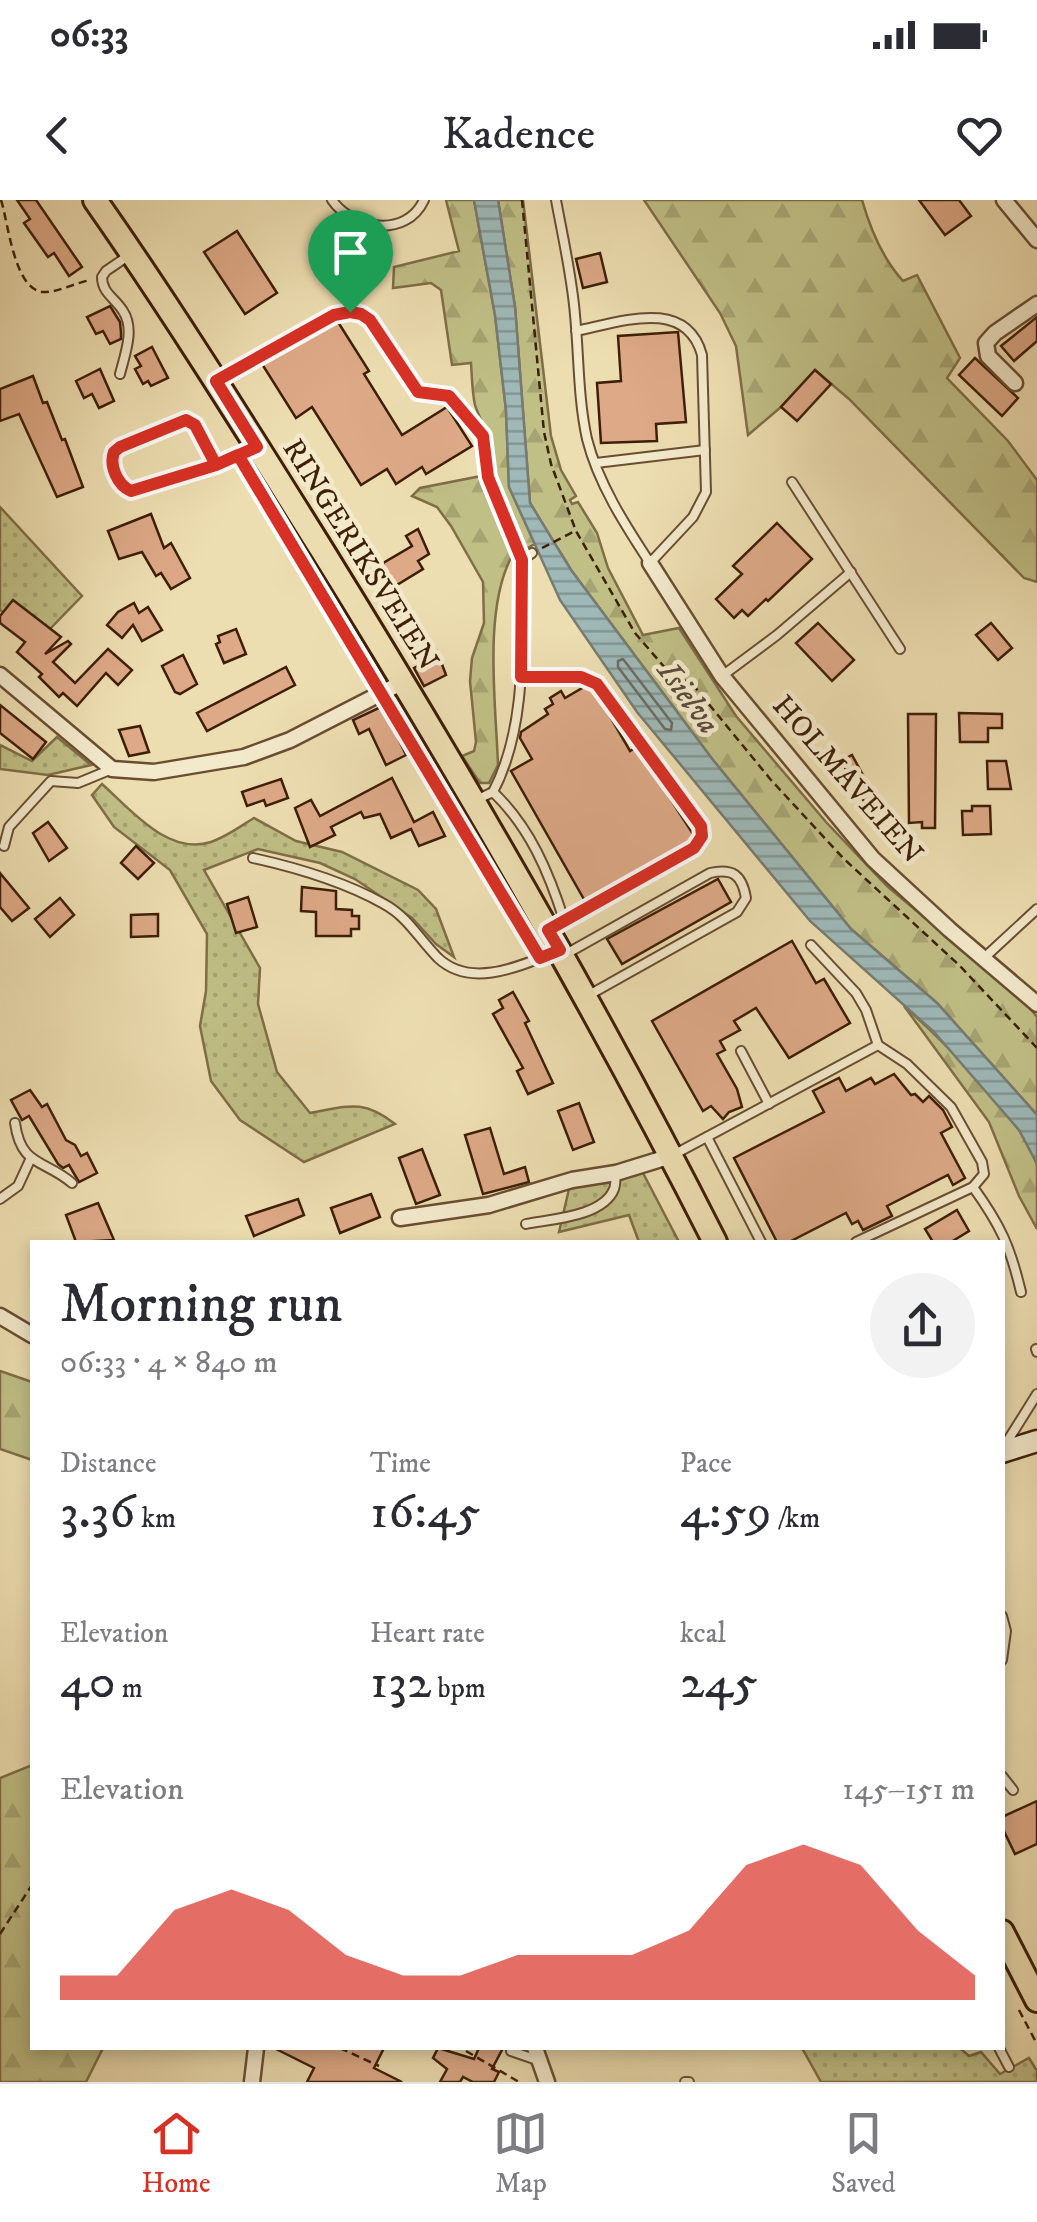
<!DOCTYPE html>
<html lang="en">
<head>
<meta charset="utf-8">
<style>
	body { margin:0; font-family:"IM FELL DW Pica",serif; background:#f2f2f3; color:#2b2b33; height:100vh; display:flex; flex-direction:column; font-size:38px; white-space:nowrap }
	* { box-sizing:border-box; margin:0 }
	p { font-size:32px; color:#7c7c81 }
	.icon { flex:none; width:55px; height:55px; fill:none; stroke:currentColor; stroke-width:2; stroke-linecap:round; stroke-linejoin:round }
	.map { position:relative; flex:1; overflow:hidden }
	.drawer { position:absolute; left:30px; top:1040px; width:975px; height:810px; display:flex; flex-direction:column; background:#fff; border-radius:0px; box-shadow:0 5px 15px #0003 }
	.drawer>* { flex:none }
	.pin { position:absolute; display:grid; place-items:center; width:85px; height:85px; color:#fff; margin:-102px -42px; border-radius:50% 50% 50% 0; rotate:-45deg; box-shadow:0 0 10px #0007 }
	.pin .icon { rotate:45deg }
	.round { display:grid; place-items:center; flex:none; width:105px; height:105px; border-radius:52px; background:#f2f2f3 }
	.head { display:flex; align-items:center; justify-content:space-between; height:170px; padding:0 30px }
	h1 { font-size:55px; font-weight:600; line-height:75px }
	.stats { display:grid; grid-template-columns:repeat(3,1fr); gap:15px; height:170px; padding:10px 30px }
	.stats div { display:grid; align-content:center }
	.stats b { font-size:50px; font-weight:600 }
	.stats small { font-size:28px; font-weight:400 }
	.stats p { font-size:28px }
	.chart { height:280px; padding:20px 30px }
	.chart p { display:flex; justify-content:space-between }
	.chart svg { width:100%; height:180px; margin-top:10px; fill:#d93025; opacity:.7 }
	.status { display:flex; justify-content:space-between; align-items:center; height:70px; padding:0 50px; background:#fff; direction:ltr }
	.status svg { height:28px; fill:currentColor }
	header { display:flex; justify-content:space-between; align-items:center; height:130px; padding:0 30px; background:#fff; font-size:45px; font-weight:600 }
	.menu { display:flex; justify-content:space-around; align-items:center; height:140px; border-top:2px solid #e1e1e2; background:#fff; font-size:28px; color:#7c7c81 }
	.menu a { display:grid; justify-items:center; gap:5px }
	.menu .on { color:#d93025 }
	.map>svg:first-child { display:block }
	.grass { fill:url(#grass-dots); stroke:#7f6e46; stroke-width:2.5 }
	.forest { fill:url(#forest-firs); stroke:#7f6e46; stroke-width:2.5 }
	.water { fill:url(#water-rules); stroke:#787b71; stroke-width:2.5 }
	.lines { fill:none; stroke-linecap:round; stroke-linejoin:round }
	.shore { stroke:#6e6c60; stroke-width:2.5 }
	.building { fill:#dda987; stroke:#3e1e07; stroke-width:2.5 }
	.lane-casing { stroke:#6a4e32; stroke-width:12 }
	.street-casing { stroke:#6a4e32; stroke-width:19 }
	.secondary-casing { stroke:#3e1e07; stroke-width:25 }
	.primary-casing { stroke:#3e1e07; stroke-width:28 }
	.path { stroke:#3e1e07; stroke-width:2.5; stroke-dasharray:8 5; stroke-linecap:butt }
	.lane { stroke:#f3eacc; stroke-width:8 }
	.street { stroke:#f3eacc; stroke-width:14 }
	.secondary { stroke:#f3eacc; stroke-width:20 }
	.primary { stroke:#eddeb1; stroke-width:22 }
	.route-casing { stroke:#fff; stroke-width:20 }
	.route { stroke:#d93025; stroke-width:12 }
	.labels { text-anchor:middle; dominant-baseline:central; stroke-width:9; stroke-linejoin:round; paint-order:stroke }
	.street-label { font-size:30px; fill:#3e1e07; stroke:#f3eacc }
	.water-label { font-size:32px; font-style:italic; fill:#5b4c3c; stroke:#f3eacc }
</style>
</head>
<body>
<div class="status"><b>06:33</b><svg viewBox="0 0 49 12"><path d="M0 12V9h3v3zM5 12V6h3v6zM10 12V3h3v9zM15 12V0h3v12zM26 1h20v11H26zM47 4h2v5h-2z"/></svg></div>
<header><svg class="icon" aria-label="back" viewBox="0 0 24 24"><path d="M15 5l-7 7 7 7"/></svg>Kadence<svg class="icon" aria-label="heart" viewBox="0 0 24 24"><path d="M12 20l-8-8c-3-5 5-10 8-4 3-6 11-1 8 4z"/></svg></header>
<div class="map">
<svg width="1037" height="1882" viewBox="0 0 1037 1882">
	<defs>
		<pattern id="grass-dots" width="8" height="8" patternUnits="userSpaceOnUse" patternTransform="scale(2.5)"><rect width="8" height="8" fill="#c0bf86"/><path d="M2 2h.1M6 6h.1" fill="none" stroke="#a6a472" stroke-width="1.8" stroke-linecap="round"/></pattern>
		<pattern id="forest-firs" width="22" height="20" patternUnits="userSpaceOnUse" patternTransform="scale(2.5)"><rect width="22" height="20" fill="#c0bf86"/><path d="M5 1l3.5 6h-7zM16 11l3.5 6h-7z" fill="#a6a472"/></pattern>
		<pattern id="water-rules" width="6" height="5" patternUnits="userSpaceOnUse" patternTransform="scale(2.5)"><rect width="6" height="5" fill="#9eb9b8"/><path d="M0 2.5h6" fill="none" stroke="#829694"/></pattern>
	</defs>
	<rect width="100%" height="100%" fill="#eddeb1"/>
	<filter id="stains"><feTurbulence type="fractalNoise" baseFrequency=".002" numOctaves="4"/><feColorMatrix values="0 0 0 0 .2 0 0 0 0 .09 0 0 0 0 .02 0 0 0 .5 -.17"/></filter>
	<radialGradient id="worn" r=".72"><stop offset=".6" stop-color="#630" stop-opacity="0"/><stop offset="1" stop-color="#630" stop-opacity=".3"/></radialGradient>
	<g class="grass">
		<path d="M0 307 82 396 45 434 0 410Z"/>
		<path d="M57 537 91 565 48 575 0 569V545L32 561Z"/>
		<path d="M102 584C130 609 168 656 211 642 226 637 241 626 254 618L296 641 342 652 418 690 436 709 454 757 436 744 412 718 355 679 320 663 258 649 204 670 260 768 258 804 277 872 310 913C349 906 363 899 395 924L304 962 240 920 211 881 200 826 206 791 207 734 170 670 114 627 92 595Z"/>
		<path d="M643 973 679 1042H639L629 1015 559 1032 569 989Z"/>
		<path d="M802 1848H960L969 1856 981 1852 1000 1874 1029 1858 1037 1871V1882H821Z"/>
	</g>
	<g class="forest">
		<path d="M446 0H474L495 115 506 210 509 287 535 344 512 356C483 409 496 505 498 565L489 583H480L462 556 474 551 476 542 470 481 472 458 484 423 483 382 451 326 437 307 412 296 420 288 486 275C504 252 482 228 475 205 472 192 472 177 471 163L452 165 441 90 431 83 393 88 394 67 459 51Z"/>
		<path d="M498 0H523L551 236 561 270 576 296 570 300 572 304 578 302 597 333 608 368 643 435 679 428 736 516 826 622 887 686 1025 802 1037 817V915L937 803 851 729 713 560 571 370 530 303 515 107Z"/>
		<path d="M644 0H862C870 28 883 59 903 81L917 75 960 158 947 178 1008 241 1037 280V382L1024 378 849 199 815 170 781 207 748 235 736 146 720 113Z"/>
		<path d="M904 806C936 834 1030 927 1037 966 1037 986 1037 1009 1037 1029L1019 996 989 922Z"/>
		<path d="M0 1171 32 1182V1260L0 1249Z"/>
		<path d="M32 1565V1848H103L86 1882H0V1578Z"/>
	</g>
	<path class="water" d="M474 0H498L515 107 530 303 571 370 713 560 851 729 937 803 1037 915V964L1019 930 934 832 810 721 637 512 560 400 509 287 506 210 495 115Z"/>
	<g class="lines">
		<path class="shore" d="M623 459 672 523 671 530 665 529 618 467V461Z"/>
	</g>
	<g class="building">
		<path d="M17 0H36L82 67 69 76 54 53 48 57 24 23 30 19Z"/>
		<path d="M919 0H959L971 16 945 35Z"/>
		<path d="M237 31 277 93 245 114 204 52Z"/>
		<path d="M600 53 607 82 583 88 576 59Z"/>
		<path d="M110 106 120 122 121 133V139L110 144 103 131 96 134 87 117Z"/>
		<path d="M1037 117V141L1014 161 1001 146Z"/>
		<path d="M338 122 369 171 364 174 402 235 447 207 472 246 426 274 422 267 396 284 387 269 361 285 312 207 296 218 262 164Z"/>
		<path d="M678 132 686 222 656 224 657 241 601 243 597 183 621 181 618 136Z"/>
		<path d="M152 147 168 178 151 186 148 181 143 184 135 169 141 166 135 156Z"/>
		<path d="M975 158 1018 198 1002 216 959 175Z"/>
		<path d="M100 169 114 201 99 208 92 194 84 198 76 181Z"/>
		<path d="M815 170 831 184 797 221 781 207Z"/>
		<path d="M33 176 43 203 47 202 62 240 65 239 83 287 57 297 19 214 0 221V189Z"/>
		<path d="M151 314 164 348 171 343 190 378 171 389 161 373 156 376 142 352 119 359 108 331Z"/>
		<path d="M777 323 812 359 768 401 766 399 748 416 742 410 734 418 716 399 742 374 733 366Z"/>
		<path d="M418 329 429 354 418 361 423 369 387 391 373 369 412 346 406 336Z"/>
		<path d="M13 400 61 437 45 454 68 441 71 444 53 462 75 483 108 449 132 470 118 485 106 473 77 506 63 493 59 497 39 477 42 474 17 452 25 442 0 423V416Z"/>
		<path d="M134 403 139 413 148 407 162 430 142 441 133 425 122 438 107 425 118 412Z"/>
		<path d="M818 423 854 460 832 481 796 443Z"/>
		<path d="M991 423 1012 448 998 460 976 435Z"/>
		<path d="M236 429 246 454 224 463 216 444 220 442 218 436Z"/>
		<path d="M437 451 446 475 424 486 414 468 423 463 421 459Z"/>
		<path d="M183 455 197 484 180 494 175 492 162 466Z"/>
		<path d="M286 467 295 485 207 531 197 513Z"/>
		<path d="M584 487 593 491 604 506 630 551 637 547 642 555 693 634 689 642 585 701 511 571 532 559 520 538 521 532 548 514 545 509 553 504 550 498 561 491 565 498Z"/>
		<path d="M0 505 46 542 33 559 0 533Z"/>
		<path d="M383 506 406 555 386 565 369 529 359 534 353 520Z"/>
		<path d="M959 513 1002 514V528H988V542H960Z"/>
		<path d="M908 514H936L935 628H922V622L909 623Z"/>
		<path d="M140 526 149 552 129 556 119 530Z"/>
		<path d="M852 555 875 597 865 603 841 561Z"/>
		<path d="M987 561H1006L1011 589H988Z"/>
		<path d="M392 578 414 622 433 612 445 636 419 646 411 629 391 638 380 614 364 618 361 612 331 627 335 635 310 647 295 608 311 600 320 616Z"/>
		<path d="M281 579 288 598 266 606 264 600 247 606 242 592Z"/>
		<path d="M972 606H990L991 634 963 635 962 611H972Z"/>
		<path d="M48 622 67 648 49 661 33 633Z"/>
		<path d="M136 646 154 663 138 679 121 663Z"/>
		<path d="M0 673 29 708 12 721 0 707Z"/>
		<path d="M718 679 731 702 622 764 607 739Z"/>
		<path d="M302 687 336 691V709L352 710V716H359V729H351V736H316V712L301 711Z"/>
		<path d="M248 697 257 727 236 733 227 704Z"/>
		<path d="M60 698 74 715 50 737 35 719Z"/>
		<path d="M158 714V736L131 737V715Z"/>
		<path d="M792 741 816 783 824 779 850 823 789 858 756 808 734 821 740 830 720 841 725 850 717 854 737 889 742 907 729 912 723 919 711 906 703 911 652 821Z"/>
		<path d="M513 792 529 821 525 823 553 883 528 894 517 871 523 868 493 814 503 808 499 800Z"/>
		<path d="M894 874 911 895 915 894 923 902 929 896 943 910 952 927 941 933 965 978 953 985 948 975 887 1006 892 1016 863 1030 858 1021 852 1024 846 1013 789 1042H777L734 958 824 912 813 891 839 878 846 891 871 878 875 884Z"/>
		<path d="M30 890 42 907 47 904 66 940 75 945 81 956 87 953 97 973 79 982 69 965 63 968 58 964 29 916 22 920 11 900Z"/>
		<path d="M579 903 594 942 573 950 558 911Z"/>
		<path d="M490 928 504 974 525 967 529 982 483 994 465 935Z"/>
		<path d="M422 949 440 995 416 1004 399 958Z"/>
		<path d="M371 994 380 1017 340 1033 331 1008Z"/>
		<path d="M298 999 304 1015 254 1036 246 1016Z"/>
		<path d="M98 1003 114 1040 76 1042 66 1015Z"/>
		<path d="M957 1010 969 1031 951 1042H933L925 1029Z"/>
		<path d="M1037 1601V1644L1015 1654 1002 1627V1617Z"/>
		<path d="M274 1848H384L374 1868 402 1882H307L314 1868Z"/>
		<path d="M438 1848 474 1859 479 1848H503L492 1869 499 1872 494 1882H473L463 1877 460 1882H440L447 1869 433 1858Z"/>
	</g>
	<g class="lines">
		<g class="lane-casing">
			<g id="lane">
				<path d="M332 0C352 29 406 39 424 0"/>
				<path d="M556 0C563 38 572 77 575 115 579 156 578 198 587 239 598 283 625 325 650 363L693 317 706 292 702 155C686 97 621 122 576 131"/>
				<path d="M120 174C125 154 135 129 123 111 115 98 102 93 102 77L106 71 128 56"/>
				<path d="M220 178 334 115C349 113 357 111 370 120L419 192"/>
				<path d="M596 263 705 250"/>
				<path d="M216 265 195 225 187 220 120 247 111 257 121 285 131 291 216 265 253 249"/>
				<path d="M792 282 900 449"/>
				<path d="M722 476 777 435 851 372"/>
				<path d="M521 477H581L597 484C619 515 697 606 702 636L694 648 552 728"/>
				<path d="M493 592C529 523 521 437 522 360L532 353"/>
				<path d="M478 599 493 592C530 627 549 673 564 720"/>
				<path d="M4 646 9 627 51 581 78 583 112 569"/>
				<path d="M253 658C298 668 343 681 384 704 408 717 419 739 438 758 471 789 520 766 555 752"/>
				<path d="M811 745 856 793 866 810 878 845 907 864 951 907 982 962 984 974 973 987 856 1042"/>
				<path d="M566 754 710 673C733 668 742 675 746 698L737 712 589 795"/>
				<path d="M984 758 1037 709"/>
				<path d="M741 851 769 904"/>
				<path d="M15 923C21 967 44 959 72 983"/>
				<path d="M707 937 761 1042"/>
				<path d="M675 954 878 845"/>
				<path d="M973 987C1001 1026 1010 1046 1021 1092"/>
				<path d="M0 999 18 986 30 960"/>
				<path d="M526 1024C550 1019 603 1017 614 989 616 984 615 978 616 973"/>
				<path d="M1036 1149 1037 1152"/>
				<path d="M1005 1245 1037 1194"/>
				<path d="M1002 1416 1006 1431 1002 1460"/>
				<path d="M1002 1576 1013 1590"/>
				<path d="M999 1848 1009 1867"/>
				<path d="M511 1851 540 1861"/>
				<path d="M685 1882H689"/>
			</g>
		</g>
		<g class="street-casing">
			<g id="street">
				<path d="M1004 0 1037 40"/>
				<path d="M1015 183 988 156 986 143 995 133 1037 104"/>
				<path d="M650 363 722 476 873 659 950 730 1037 804"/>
				<path d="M0 475 112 569 154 572 244 557 290 540 403 482"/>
				<path d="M400 1018 489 1005 572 980 616 973 671 956"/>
				<path d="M0 1116 32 1135"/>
				<path d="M535 1848 547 1882"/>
				<path d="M252 1882 256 1848"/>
			</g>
		</g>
		<g class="secondary-casing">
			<path id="secondary" d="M1002 1252 1037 1241"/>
		</g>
		<g class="primary-casing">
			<g id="primary">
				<path d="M95 0C175 114 248 232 322 350 462 576 595 805 715 1042"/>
				<path d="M1002 1732 1037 1800"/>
			</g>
		</g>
		<g class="path">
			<path d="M1 0C8 21 14 90 43 92 57 93 77 82 91 80"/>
			<path d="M522 0 544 232 551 264 576 331 635 433 666 469 694 486 771 580 844 659 960 766 1037 848"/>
			<path d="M430 194 449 196 483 235 488 277 517 350"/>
			<path d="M273 311 375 480"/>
			<path d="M542 348 575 331"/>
			<path d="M393 508 468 634"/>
			<path d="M0 1734 32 1685"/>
			<path d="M1019 1810 1037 1844"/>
			<path d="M340 1848 379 1866"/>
			<path d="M466 1851 519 1882"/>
		</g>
		<use href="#lane" class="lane"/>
		<use href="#street" class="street"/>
		<use href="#secondary" class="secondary"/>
		<use href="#primary" class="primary"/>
	</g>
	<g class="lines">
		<g class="route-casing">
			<path id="route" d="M350 112 334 115 216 181 257 247 216 265 131 291C117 285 109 265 114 252L120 247 186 220 195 225 216 265 238 255 540 758 560 750 548 730 694 648 702 636 701 626 597 484 581 477H521L522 360 488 277 483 236 449 196 418 192 370 120 361 114 350 112"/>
		</g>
		<use href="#route" class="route"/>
	</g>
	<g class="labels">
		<g class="street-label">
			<text transform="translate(360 355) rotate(58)">RINGERIKSVEIEN</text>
			<text transform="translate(847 580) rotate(49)">HOLMAVEIEN</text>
		</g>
		<g class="water-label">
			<text transform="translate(688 498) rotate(54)">Isielva</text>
		</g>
	</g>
	<rect width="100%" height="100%" filter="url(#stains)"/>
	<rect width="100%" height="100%" fill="url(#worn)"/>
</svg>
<div class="pin" style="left:350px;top:112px;background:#1e9e55"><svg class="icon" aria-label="arrive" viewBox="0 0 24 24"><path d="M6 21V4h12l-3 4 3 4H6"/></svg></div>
<section class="drawer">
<div class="head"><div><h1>Morning run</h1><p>06:33 · 4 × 840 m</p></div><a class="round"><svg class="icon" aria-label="share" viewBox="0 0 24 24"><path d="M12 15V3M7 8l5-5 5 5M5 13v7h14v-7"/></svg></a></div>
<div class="stats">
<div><p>Distance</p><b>3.36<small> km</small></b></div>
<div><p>Time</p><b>16:45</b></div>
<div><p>Pace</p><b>4:59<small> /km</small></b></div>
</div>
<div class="stats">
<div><p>Elevation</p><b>40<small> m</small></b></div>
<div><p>Heart rate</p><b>132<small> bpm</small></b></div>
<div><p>kcal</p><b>245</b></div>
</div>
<div class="chart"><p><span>Elevation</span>145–151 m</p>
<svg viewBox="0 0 160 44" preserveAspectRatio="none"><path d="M0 44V38L10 38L20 22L30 17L40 22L50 33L60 38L70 38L80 33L90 33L100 33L110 27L120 11L130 6L140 11L150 27L160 38V44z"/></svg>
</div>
</section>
</div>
<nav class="menu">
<a class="on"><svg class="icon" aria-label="home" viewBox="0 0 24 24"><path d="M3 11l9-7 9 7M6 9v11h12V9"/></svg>Home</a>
<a><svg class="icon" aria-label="map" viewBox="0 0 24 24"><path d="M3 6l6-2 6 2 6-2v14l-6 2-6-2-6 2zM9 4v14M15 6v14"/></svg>Map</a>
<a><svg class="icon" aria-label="saved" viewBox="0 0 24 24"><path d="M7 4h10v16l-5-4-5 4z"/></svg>Saved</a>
</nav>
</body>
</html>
